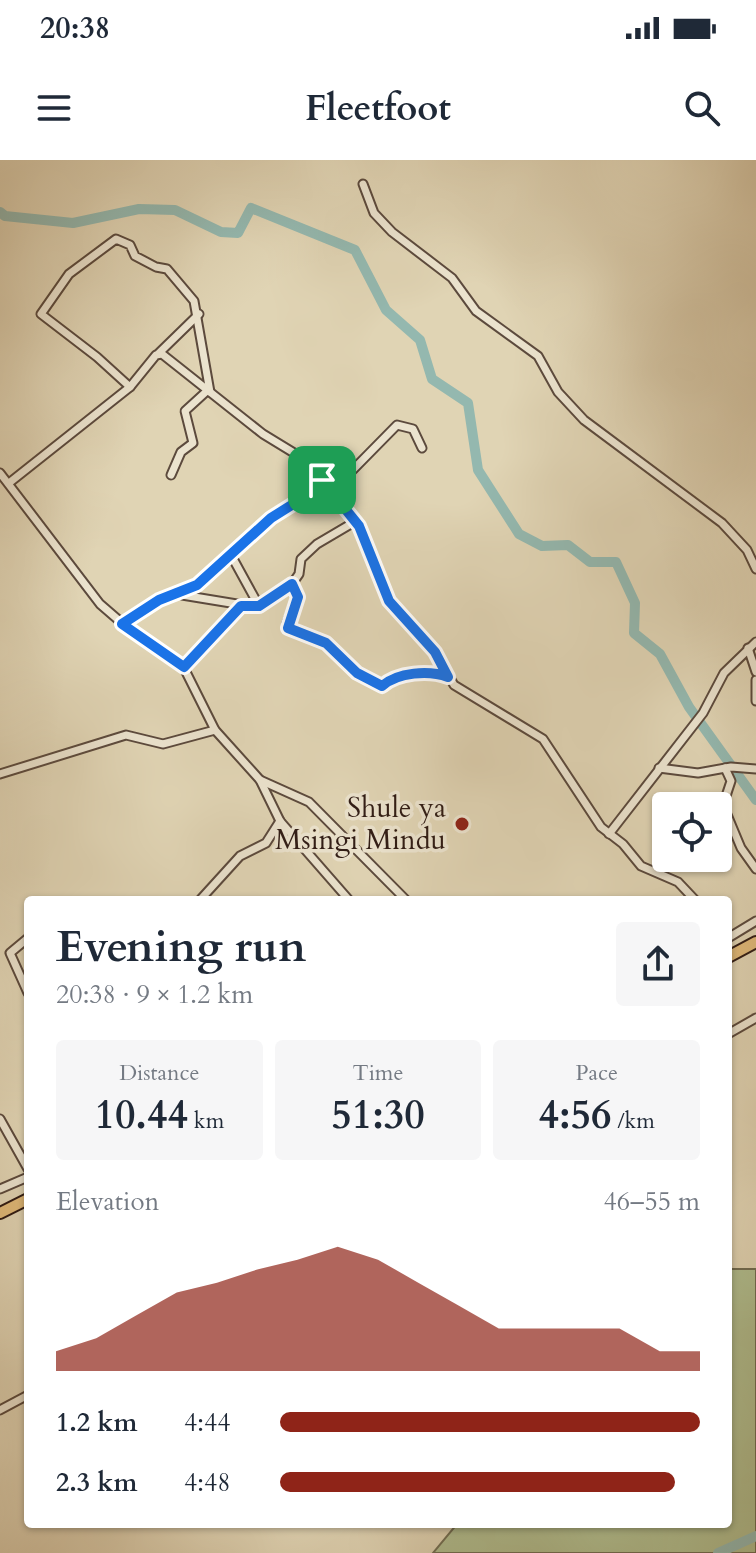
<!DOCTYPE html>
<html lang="en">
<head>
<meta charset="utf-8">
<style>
	body { margin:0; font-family:Cardo,serif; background:#f6f6f7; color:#1f2937; height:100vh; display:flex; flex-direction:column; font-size:30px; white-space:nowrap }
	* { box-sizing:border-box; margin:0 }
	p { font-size:26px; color:#747a83 }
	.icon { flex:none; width:44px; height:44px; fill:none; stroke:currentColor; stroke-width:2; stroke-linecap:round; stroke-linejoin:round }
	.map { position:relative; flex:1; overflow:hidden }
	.panel { position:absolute; left:24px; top:736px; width:708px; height:632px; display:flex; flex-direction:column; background:#fff; border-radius:8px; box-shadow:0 2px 6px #0004 }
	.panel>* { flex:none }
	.fabs { position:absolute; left:652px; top:632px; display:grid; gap:16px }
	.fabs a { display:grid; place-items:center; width:80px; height:80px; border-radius:8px; background:#fff; box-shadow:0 2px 6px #0004; font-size:40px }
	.pin { position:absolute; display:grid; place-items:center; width:68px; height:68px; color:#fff; margin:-34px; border-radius:16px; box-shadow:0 4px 12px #0006 }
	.round { display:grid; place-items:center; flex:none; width:84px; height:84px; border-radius:8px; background:#f6f6f7 }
	.overview { display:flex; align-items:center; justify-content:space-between; height:136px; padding:0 32px }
	h1 { font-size:44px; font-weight:800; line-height:60px }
	.metrics { display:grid; grid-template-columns:repeat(3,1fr); gap:12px; height:136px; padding:8px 32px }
	.metrics div { display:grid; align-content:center; border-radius:8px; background:#f6f6f7; text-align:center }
	.metrics b { font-size:40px; font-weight:800 }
	.metrics small { font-size:22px; font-weight:400 }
	.metrics p { font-size:22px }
	.chart { height:224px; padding:16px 32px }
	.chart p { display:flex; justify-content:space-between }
	.chart svg { width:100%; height:144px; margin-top:8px; fill:#8f2418; opacity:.7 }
	ul { padding:0 32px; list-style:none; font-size:26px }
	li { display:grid; grid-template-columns:128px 96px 1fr; align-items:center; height:60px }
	li i { height:20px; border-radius:10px; background:#8f2418 }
	.status { display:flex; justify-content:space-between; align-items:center; height:56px; padding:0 40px; background:#fff; direction:ltr }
	.status svg { height:22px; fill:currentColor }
	header { display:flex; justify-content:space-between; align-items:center; height:104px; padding:0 32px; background:#fff; font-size:36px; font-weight:800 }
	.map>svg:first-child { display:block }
	.green { fill:#afbd8f; stroke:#706c52; stroke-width:2 }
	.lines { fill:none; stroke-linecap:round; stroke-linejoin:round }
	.river { stroke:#94b8af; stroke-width:10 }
	.minor-casing { stroke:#5c4a3d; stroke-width:11 }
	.highway-casing { stroke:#301c15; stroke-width:14 }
	.minor { stroke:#ebe3ce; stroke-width:7 }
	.highway { stroke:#e0ba7a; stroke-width:10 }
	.route-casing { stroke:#fff; stroke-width:16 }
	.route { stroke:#1a73e8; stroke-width:10 }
	.poi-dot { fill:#8f2418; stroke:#ebe3ce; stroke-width:3 }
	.labels { text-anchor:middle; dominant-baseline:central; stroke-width:7; stroke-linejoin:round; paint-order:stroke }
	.poi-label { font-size:28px; fill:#301c15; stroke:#ebe3ce; text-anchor:end }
</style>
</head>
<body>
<div class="status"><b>20:38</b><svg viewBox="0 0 49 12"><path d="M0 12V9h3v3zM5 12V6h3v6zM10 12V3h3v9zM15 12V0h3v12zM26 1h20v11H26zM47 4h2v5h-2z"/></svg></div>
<header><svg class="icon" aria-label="menu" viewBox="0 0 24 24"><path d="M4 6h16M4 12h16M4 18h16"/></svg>Fleetfoot<svg class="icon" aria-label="search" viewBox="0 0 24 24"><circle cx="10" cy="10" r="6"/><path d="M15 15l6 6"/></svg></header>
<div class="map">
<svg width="756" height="1393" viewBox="0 0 756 1393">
	<rect width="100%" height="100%" fill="#e0d4b4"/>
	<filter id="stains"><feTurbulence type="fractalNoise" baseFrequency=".0025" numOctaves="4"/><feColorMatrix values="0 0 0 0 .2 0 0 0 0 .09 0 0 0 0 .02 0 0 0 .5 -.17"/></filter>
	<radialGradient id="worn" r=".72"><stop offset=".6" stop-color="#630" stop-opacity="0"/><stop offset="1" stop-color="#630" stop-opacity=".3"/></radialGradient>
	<path class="green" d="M728 1109H756V1393H433L457 1364H728Z"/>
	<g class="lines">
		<g class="river">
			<path d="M0 52 5 56 73 63 139 49 175 50 221 72 238 73 251 48 355 90 386 150 420 180 432 219 468 243 478 310 519 374 542 386 568 385 590 402H616L635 443 634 473 660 494 689 547 756 640"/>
			<path d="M718 1393 756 1376"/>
		</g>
		<g class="minor-casing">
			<g id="minor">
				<path d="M363 24 374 53 392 72 452 118 476 151 538 196 558 232 584 260 722 363 747 390 756 409"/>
				<path d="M159 193 199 154"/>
				<path d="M130 227 97 197 41 154 69 114 116 79 130 85 135 96 156 107 167 109 194 141 210 232"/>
				<path d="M0 313 100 444 137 476 182 504 215 570 260 620 280 661 349 740"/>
				<path d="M171 315 181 292 193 283 185 251 208 230"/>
				<path d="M9 323 130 227 156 195 162 194 263 274 299 296 333 330 359 366 389 441 435 492 454 525 543 579 601 667 623 684 641 706 678 722 695 740"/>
				<path d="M333 330 397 265 413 269 422 288"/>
				<path d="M231 395 259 446"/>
				<path d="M292 424 298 437 287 463 289 469 326 483 357 513 382 526C398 512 429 510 448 517"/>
				<path d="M182 435 243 445"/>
				<path d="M122 464 159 440 197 425 271 358 306 336 322 320"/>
				<path d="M748 488 756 512"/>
				<path d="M184 507 241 446H259L292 424 299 414 301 399 317 384 356 361"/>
				<path d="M756 520V541"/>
				<path d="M659 608 698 613 731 607 756 609"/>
				<path d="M725 608 731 621 723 645 741 688 756 709"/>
				<path d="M0 614 126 575 163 584 215 570"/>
				<path d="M260 620 309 642 406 740"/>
				<path d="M609 674 703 553 724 513 756 482"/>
				<path d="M200 740 240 696 266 683 280 661"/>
				<path d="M28 778 10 793 28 833"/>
				<path d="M728 778 756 761"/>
				<path d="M728 874 756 858"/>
				<path d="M0 959 28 1009"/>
				<path d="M0 1029 28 1017"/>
				<path d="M0 1250 28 1235"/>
			</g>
		</g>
		<g class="highway-casing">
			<g id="highway">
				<path d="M728 797 756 782"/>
				<path d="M0 1053 28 1039"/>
			</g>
		</g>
		<use href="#minor" class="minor"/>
		<use href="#highway" class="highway"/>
	</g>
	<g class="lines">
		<g class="route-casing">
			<path id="route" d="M322 320 359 366 389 441 435 492 448 517C429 510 398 512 382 526L357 513 326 483 288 468 298 437 292 424 259 446H241L184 507 122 464 159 440 197 425 271 358 306 336Z"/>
		</g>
		<use href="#route" class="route"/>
	</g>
	<circle class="poi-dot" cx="462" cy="664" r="8"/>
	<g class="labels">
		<g class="poi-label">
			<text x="446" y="648">Shule ya<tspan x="446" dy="32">Msingi Mindu</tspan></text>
		</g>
	</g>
	<rect width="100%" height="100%" filter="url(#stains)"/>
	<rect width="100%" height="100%" fill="url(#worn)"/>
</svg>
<div class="fabs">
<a><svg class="icon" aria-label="locate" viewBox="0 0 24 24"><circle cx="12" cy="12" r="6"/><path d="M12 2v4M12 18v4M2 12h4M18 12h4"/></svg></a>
</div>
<div class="pin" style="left:322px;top:320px;background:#1e9e55"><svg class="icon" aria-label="arrive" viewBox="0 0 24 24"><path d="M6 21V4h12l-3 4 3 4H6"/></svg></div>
<section class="panel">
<div class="overview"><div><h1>Evening run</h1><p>20:38 · 9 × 1.2 km</p></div><a class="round"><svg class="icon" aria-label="share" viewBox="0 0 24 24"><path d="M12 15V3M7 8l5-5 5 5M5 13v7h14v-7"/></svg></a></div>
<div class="metrics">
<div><p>Distance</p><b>10.44<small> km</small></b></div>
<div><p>Time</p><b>51:30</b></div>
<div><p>Pace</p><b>4:56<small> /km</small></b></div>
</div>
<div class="chart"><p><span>Elevation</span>46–55 m</p>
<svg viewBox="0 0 160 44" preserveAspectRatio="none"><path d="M0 44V38L10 34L20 27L30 20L40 17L50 13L60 10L70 6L80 10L90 17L100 24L110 31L120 31L130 31L140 31L150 38L160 38V44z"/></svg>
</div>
<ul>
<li><b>1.2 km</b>4:44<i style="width:100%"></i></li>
<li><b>2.3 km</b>4:48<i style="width:94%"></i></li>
</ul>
</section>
</div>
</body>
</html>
